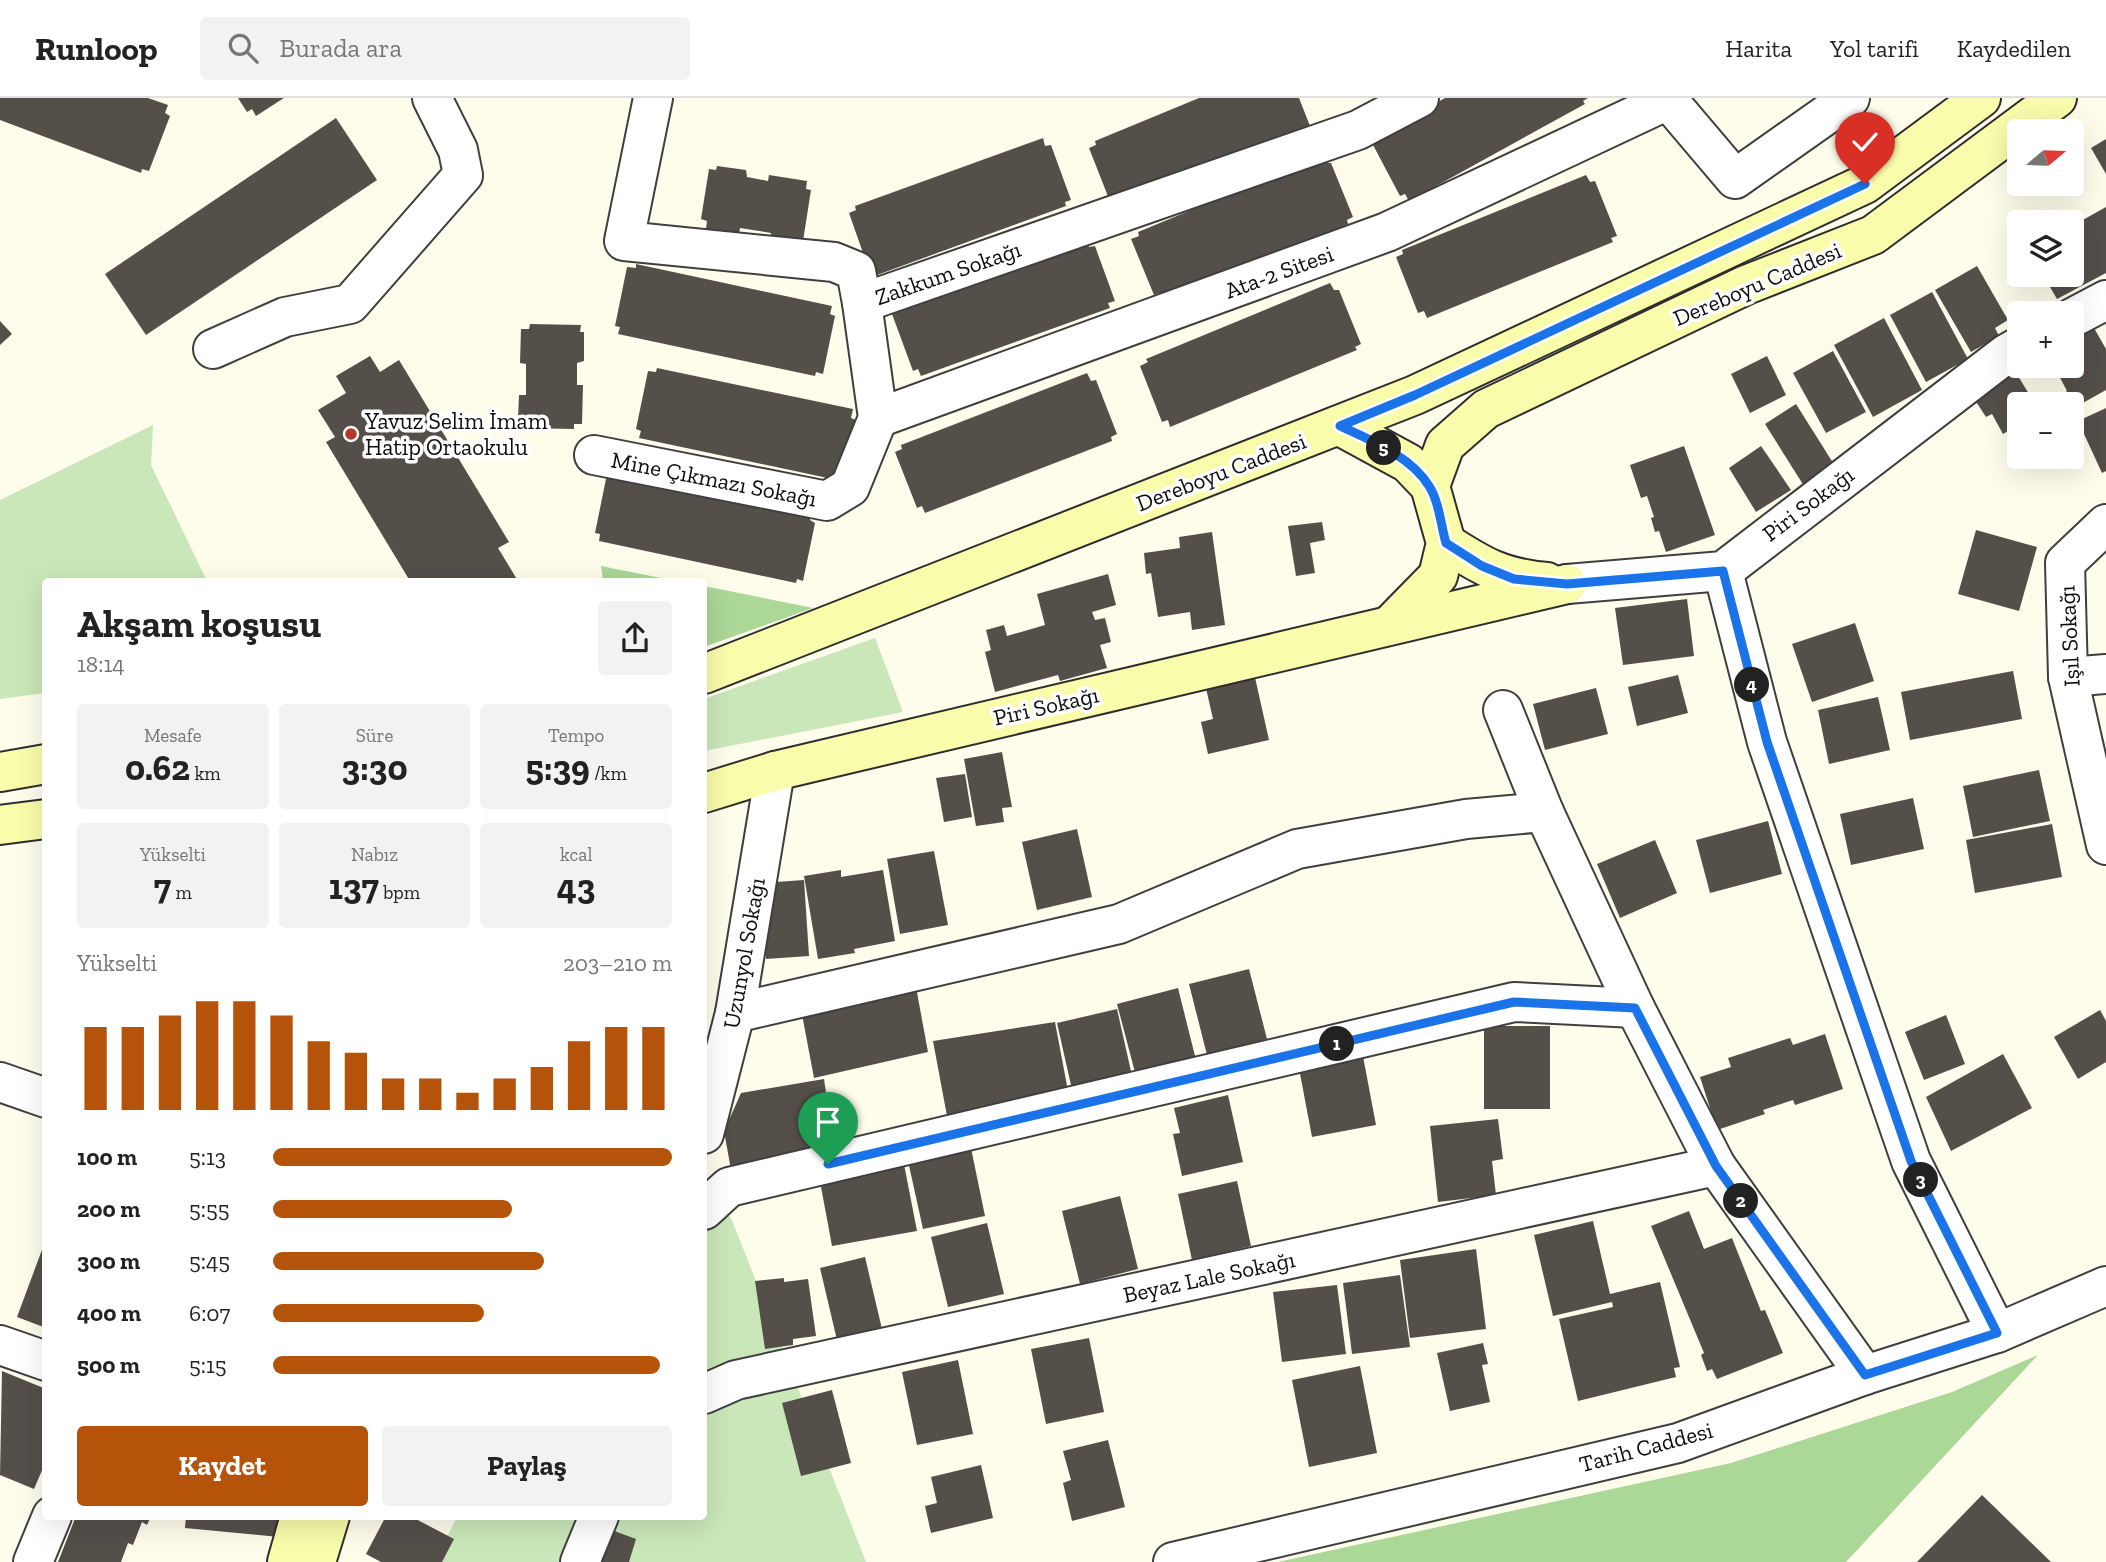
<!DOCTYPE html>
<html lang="tr">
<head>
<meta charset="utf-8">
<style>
	body { margin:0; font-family:"Zilla Slab",serif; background:#f2f2f2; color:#222; height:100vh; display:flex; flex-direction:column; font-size:26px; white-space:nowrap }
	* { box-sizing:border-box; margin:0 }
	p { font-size:23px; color:#767676 }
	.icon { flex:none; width:38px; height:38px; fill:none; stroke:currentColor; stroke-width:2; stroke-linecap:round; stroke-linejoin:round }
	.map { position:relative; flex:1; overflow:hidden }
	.side { position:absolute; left:42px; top:480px; width:665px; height:942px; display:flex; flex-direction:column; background:#fff; border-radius:7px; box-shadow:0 7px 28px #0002 }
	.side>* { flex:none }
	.needle { width:46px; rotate:71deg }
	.tools { position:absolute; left:2007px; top:21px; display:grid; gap:14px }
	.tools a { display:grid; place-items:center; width:77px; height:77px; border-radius:7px; background:#fff; box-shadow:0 7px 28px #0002; font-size:35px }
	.pin { position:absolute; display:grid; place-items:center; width:60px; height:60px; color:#fff; margin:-72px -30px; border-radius:50% 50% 50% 0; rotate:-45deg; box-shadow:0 0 7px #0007 }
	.pin .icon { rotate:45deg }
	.km { position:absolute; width:35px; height:35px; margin:-18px; border-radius:50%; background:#222; color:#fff; font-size:19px; line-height:35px; text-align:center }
	.round { display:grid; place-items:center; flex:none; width:74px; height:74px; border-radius:7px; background:#f2f2f2 }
	.overview { display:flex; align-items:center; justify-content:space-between; height:119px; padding:0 35px }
	h1 { font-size:38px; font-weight:700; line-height:52px }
	.figures { display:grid; grid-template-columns:repeat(3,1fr); gap:10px; height:119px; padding:7px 35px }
	.figures div { display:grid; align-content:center; border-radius:7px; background:#f2f2f2; text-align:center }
	.figures b { font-size:35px; font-weight:700 }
	.figures small { font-size:19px; font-weight:400 }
	.figures p { font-size:19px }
	.chart { height:196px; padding:14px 35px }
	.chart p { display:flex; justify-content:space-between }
	.chart svg { width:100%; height:126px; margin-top:7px; stroke:#b45309; stroke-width:6 }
	.cta { display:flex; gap:14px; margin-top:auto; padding:14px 35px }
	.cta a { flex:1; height:80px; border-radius:7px; background:#b45309; color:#fff; font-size:28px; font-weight:700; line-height:80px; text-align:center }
	.cta a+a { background:#f2f2f2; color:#222 }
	ul { padding:0 35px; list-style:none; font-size:23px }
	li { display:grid; grid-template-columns:112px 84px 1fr; align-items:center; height:52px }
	li i { height:18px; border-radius:9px; background:#b45309 }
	header { display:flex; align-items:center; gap:42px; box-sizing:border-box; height:98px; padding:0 35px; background:#fff; border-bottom:2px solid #e0e0e0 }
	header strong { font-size:33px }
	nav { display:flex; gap:38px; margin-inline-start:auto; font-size:24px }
	.search { width:490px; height:63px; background:#f2f2f2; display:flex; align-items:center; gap:18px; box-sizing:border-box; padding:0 24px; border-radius:7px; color:#767676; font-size:26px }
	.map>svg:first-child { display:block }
	.green { fill:#c9e7b8 }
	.forest { fill:#abd797 }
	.building { fill:#544f49 }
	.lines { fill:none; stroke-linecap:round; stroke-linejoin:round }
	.minor-casing { stroke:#3f3f3f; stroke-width:42 }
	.secondary-casing { stroke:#2e2e2e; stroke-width:42 }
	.minor { stroke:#fff; stroke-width:38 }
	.secondary { stroke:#f9fcaa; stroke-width:38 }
	.route-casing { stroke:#fff; stroke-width:14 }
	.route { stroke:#1a73e8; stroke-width:9 }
	.poi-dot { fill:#b7372a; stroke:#fff; stroke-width:2.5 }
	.labels { text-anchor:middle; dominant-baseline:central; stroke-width:7; stroke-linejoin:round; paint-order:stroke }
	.street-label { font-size:23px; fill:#0c0c0c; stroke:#fff }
	.poi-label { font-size:23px; fill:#0c0c0c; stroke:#fff; text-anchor:start }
</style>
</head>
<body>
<header>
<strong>Runloop</strong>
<div class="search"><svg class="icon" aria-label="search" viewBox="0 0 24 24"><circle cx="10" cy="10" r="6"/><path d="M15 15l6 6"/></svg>Burada ara</div>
<nav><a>Harita</a><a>Yol tarifi</a><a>Kaydedilen</a></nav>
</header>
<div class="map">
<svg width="2106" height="1464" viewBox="0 0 2106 1464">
	<rect width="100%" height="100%" fill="#fefdec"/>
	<g class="green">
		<path d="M153 327 151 367 207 483H46L45 595 0 601V402Z"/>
		<path d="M875 540 903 614 704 653V601Z"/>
		<path d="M704 1079 732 1122 866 1464H433L458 1418H704Z"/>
	</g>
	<g class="forest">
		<path d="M601 468 676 483H603Z"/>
		<path d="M704 488 813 510 704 549Z"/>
		<path d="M2038 1257 1846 1464H1278L1731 1365 1952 1294Z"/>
	</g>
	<g class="building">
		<path d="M0 0H148L168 7 165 15 170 18 149 73 142 71 141 75 0 22Z"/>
		<path d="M238 0H284L256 18 252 11 247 14Z"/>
		<path d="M1199 0H1299L1310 28 1111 106 1089 50 1096 47 1095 43Z"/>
		<path d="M1445 0H1588L1583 3 1585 6 1409 103 1405 96 1400 98 1372 45 1377 38Z"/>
		<path d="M336 20 377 82 146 237 105 176Z"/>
		<path d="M1043 40 1045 48 1051 47 1071 102 1065 104 1066 108 877 177 875 170 869 172 849 115 856 112 855 108Z"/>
		<path d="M2106 41V76L2091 50Z"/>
		<path d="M1322 58 1326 65H1331L1353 119 1347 122 1348 126 1162 202 1159 195 1154 197 1131 141 1139 138 1138 134Z"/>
		<path d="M717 68 746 72 747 79 768 83 769 77 807 83 806 91 811 92 803 143 770 142 771 135 740 130 739 136 706 131 707 123 701 121 709 71 716 72Z"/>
		<path d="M1586 77 1590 84 1595 83 1617 138 1611 140 1613 144 1427 220 1424 213 1418 215 1396 159 1403 156 1402 152Z"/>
		<path d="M2106 109V175L2057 201 2043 177H2072V128Z"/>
		<path d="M1086 141 1089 149 1095 148 1115 203 1108 205 1110 210 921 278 918 271 913 273 892 216 900 213 899 209Z"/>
		<path d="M636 166 832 208 830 216 835 218 823 276 816 274 815 278 618 236 620 229 615 228 627 169 636 170Z"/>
		<path d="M1977 168 2008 222 1995 230 1999 238 1971 254 1935 192Z"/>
		<path d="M1330 185 1334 192H1339L1361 246 1355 249 1357 252 1170 329 1168 322 1162 324 1140 268 1148 264 1146 261Z"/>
		<path d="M1932 194 1968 261 1926 284 1890 217Z"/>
		<path d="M1884 220 1922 292 1873 319 1834 247Z"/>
		<path d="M0 223 12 236 0 247Z"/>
		<path d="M530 226 581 227 580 234H584V263L577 265V287H583L582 326H574V331L522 330V322L518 321 519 297H526V266L520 265 521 231H529Z"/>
		<path d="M2094 230 2106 251V292L2072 311V306H2068L2063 296 2067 293 2054 268H2072V242Z"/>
		<path d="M1833 253 1866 314 1826 335 1793 275Z"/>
		<path d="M370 258 380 274 399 262 509 444 498 450 518 483H410L326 344 335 339 318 312 346 295 336 278Z"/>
		<path d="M1767 258 1786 297 1750 315 1731 276Z"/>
		<path d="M657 270 853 311 851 320 856 322 844 379 837 382 639 340 641 333 636 331 648 273 656 274Z"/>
		<path d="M2015 273 2035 306H2020V326L2003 336 1992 316 1986 319 1973 299Z"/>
		<path d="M1087 275 1091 283 1096 282 1117 336 1111 339 1112 343 925 415 922 408 917 410 895 354 902 351 901 347Z"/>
		<path d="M1796 306 1835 368 1804 388 1765 326Z"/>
		<path d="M2106 310V373L2102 375 2078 323Z"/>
		<path d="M1684 348 1715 437 1666 454 1659 433 1655 434 1651 420 1654 419 1647 398 1641 400 1630 367Z"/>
		<path d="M1761 348 1791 392 1756 414 1729 370Z"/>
		<path d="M607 376 812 414 810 422 815 425 803 483 797 481 796 485 599 443 600 436 595 435Z"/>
		<path d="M1322 424 1325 442 1310 445 1315 475 1296 478 1288 428Z"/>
		<path d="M1976 432 2037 449 2019 513 1958 496Z"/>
		<path d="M1212 434 1225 527 1192 532 1190 514 1158 519 1151 475 1146 476 1144 455 1180 450 1179 439Z"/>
		<path d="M1108 476 1116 507 1092 514 1095 522 1105 520 1111 544 1100 547 1107 570 1060 583 1058 577 995 594 985 554 991 552 986 532 1004 527 1007 538 1045 527 1037 496Z"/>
		<path d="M1687 501 1694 558 1623 567 1615 510Z"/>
		<path d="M1855 525 1874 583 1812 604 1792 546Z"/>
		<path d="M2013 573 2022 621 1910 642 1901 594Z"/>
		<path d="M1254 575 1269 642 1208 656 1201 624 1213 621 1205 586Z"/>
		<path d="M1678 577 1688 615 1637 628 1628 589Z"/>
		<path d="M1596 590 1608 636 1545 652 1533 606Z"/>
		<path d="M1878 599 1890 652 1829 666 1818 612Z"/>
		<path d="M1002 654 1012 709 1002 710 1004 724 976 728 964 661Z"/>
		<path d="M2039 672 2050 723 1973 739 1963 688Z"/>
		<path d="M965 676 972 719 944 724 936 680Z"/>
		<path d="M1913 700 1924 751 1851 767 1840 716Z"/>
		<path d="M1768 723 1782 776 1710 795 1696 742Z"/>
		<path d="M2052 726 2062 779 1975 795 1966 742Z"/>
		<path d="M1077 731 1092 799 1037 812 1022 744Z"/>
		<path d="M1655 742 1677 795 1620 820 1597 766Z"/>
		<path d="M934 753 948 827 900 836 887 761Z"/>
		<path d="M841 772V779L883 772 895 843 854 851 855 855 818 861 804 778Z"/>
		<path d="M804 782 809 858 766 861 761 785Z"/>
		<path d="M1249 871 1267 941 1207 957 1189 886Z"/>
		<path d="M916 889 928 954 814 980 801 911Z"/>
		<path d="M1178 890 1197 966 1137 982 1117 906Z"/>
		<path d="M1117 911 1133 982 1073 996 1057 925Z"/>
		<path d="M2100 912 2106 923V964L2078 981 2054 939Z"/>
		<path d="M1946 917 1965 966 1924 982 1905 934Z"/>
		<path d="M1055 924 1068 993 947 1018 933 943Z"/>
		<rect x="1484" y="928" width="66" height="83"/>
		<path d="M1825 936 1843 991 1795 1007 1793 1002 1763 1012 1765 1016 1717 1032 1700 979 1731 969 1728 960 1790 940 1793 947Z"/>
		<path d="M1362 953 1376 1027 1312 1039 1298 965Z"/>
		<path d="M2003 956 2032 1010 1951 1053 1926 999Z"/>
		<path d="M824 981 835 1056 731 1072 724 1033 741 995Z"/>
		<path d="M1228 997 1243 1064 1182 1078 1173 1036 1180 1035 1174 1010Z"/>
		<path d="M1498 1021 1503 1061 1492 1063 1496 1097 1438 1104 1430 1028Z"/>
		<path d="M971 1050 985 1118 923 1131 908 1063Z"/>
		<path d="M903 1061 917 1133 832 1148 819 1078Z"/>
		<path d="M1237 1083 1251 1148 1192 1162 1178 1096Z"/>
		<path d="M1120 1098 1138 1171 1080 1186 1062 1113Z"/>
		<path d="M1689 1113 1704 1151 1732 1140 1761 1213 1765 1212 1783 1255 1717 1281 1712 1271 1707 1273 1701 1257 1704 1255 1651 1128Z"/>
		<path d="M1593 1123 1610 1196 1660 1184 1680 1269 1674 1270 1676 1279 1578 1303 1559 1221 1613 1209 1612 1204 1553 1218 1534 1137Z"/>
		<path d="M987 1125 1004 1196 948 1209 931 1139Z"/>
		<path d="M46 1141V1230L17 1219Z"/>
		<path d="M1476 1151 1486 1231 1410 1240 1400 1162Z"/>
		<path d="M865 1159 882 1231 837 1242 820 1170Z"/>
		<path d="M1400 1177 1410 1249 1352 1256 1343 1185Z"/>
		<path d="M784 1180V1184L808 1181 816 1238 793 1241V1247L765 1251 755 1183Z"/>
		<path d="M1337 1187 1346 1256 1282 1264 1273 1194Z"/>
		<path d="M1089 1240 1104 1314 1046 1326 1031 1251Z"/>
		<path d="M1483 1245 1488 1266 1482 1267 1490 1304 1450 1313 1437 1255Z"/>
		<path d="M958 1262 973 1336 917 1347 902 1274Z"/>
		<path d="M1360 1268 1377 1355 1309 1369 1292 1282Z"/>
		<path d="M2 1273 46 1291V1363L34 1391 0 1377Z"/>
		<path d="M832 1292 851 1365 801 1378 782 1305Z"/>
		<path d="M1108 1342 1125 1409 1072 1423 1063 1385 1071 1382 1063 1353Z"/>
		<path d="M981 1367 993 1420 931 1435 925 1408 937 1405 931 1379Z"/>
		<path d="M1982 1397 2051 1464H1917Z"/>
		<path d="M76 1418H151L147 1427 142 1424 133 1447 128 1445 121 1464H58Z"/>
		<path d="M186 1418H281L279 1439 185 1430Z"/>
		<path d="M386 1418H410L454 1441 442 1464H381L366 1456Z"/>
		<path d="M606 1430 636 1441 629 1464H594Z"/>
	</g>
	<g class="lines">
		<g class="minor-casing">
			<g id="minor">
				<path d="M653 0 624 143 834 164 856 173 862 205 1358 32 1419 0"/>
				<path d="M2072 220 2106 202"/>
				<path d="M213 251 285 219 350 206 463 77 458 52 432 0"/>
				<path d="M878 320 1387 134 1668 2 1735 81 1850 0"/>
				<path d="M594 357 827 403 850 389 878 320 862 205"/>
				<path d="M2106 426 2065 465 2068 579 2106 747"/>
				<path d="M1723 473 1767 644 1911 1063 1997 1235"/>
				<path d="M1567 486 1723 473 2006 256 2020 248"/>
				<path d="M2068 579 2106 576"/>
				<path d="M1503 612 1544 714"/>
				<path d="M735 915 1119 826 1297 751 1466 721 1544 714 1635 910 1716 1068 1865 1277"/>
				<path d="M0 984 46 1000"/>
				<path d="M704 1036 735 915 775 673"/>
				<path d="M704 1112 729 1089 1514 904 1635 910"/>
				<path d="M0 1247 46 1263"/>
				<path d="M704 1296 736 1282 1716 1068"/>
				<path d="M33 1464 52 1418"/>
				<path d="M580 1464 599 1418"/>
				<path d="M1173 1464 1678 1345 1865 1277 1997 1235 2106 1188"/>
			</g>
		</g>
		<g class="secondary-casing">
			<g id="secondary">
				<path d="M1340 328 1408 365 1430 388 1446 445 1438 478 1390 527"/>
				<path d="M1430 388 1445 347 1486 311 1746 187 1873 137 2057 0"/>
				<path d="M1446 445C1483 469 1502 480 1547 484"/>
				<path d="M704 576 1415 297 1865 86 1981 0"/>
				<path d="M0 674 46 666"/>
				<path d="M704 695 775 673 1567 486"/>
				<path d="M0 727 46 721"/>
				<path d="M287 1464 300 1418"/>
				<path d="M316 1464 330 1418"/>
			</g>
		</g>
		<use href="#minor" class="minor"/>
		<use href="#secondary" class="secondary"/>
	</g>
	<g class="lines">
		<g class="route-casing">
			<path id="route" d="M828 1066 1514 904 1635 910 1716 1068 1865 1277 1997 1235 1911 1063 1767 644 1723 473 1567 486 1514 481 1482 468 1446 445C1441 428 1439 403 1429 388 1411 358 1370 342 1340 328L1415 297 1865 86"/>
		</g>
		<use href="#route" class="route"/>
	</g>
	<circle class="poi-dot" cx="351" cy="336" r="7"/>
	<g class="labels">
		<g class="street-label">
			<text transform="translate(1279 174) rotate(-20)">Ata-2 Sitesi</text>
			<text transform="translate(948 175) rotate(-19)">Zakkum Sokağı</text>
			<text transform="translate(1757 186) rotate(-23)">Dereboyu Caddesi</text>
			<text transform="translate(1221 374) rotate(-21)">Dereboyu Caddesi</text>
			<text transform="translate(714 381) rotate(11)">Mine Çıkmazı Sokağı</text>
			<text transform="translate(1808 406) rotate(-37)">Piri Sokağı</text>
			<text transform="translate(2069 538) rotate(-93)">Işıl Sokağı</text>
			<text transform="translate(1046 608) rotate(-13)">Piri Sokağı</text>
			<text transform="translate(744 855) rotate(-80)">Uzunyol Sokağı</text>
			<text transform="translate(1209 1179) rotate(-12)">Beyaz Lale Sokağı</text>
			<text transform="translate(1646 1349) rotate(-15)">Tarih Caddesi</text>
		</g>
		<g class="poi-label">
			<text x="365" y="323">Yavuz Selim İmam<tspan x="365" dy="26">Hatip Ortaokulu</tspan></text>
		</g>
	</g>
</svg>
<div class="tools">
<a><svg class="needle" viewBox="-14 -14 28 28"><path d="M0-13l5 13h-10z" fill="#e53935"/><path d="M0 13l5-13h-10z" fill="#767676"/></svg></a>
<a><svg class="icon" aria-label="layers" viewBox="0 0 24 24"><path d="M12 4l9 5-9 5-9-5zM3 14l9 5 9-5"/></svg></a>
<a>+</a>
<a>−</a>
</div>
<div class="pin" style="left:828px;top:1066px;background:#1e9e55"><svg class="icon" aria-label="arrive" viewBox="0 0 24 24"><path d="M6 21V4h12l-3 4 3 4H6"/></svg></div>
<div class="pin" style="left:1865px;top:86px;background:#d93025"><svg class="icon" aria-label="check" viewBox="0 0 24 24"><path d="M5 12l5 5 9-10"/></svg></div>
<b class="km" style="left:1337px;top:946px">1</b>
<b class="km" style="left:1741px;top:1103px">2</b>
<b class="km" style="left:1921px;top:1082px">3</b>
<b class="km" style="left:1752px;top:587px">4</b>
<b class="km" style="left:1384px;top:350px">5</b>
<section class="side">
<div class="overview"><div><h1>Akşam koşusu</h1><p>18:14</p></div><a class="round"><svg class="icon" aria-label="share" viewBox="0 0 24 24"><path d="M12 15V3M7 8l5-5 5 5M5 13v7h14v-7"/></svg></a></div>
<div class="figures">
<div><p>Mesafe</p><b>0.62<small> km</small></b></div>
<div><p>Süre</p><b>3:30</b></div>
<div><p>Tempo</p><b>5:39<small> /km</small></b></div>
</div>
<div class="figures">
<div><p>Yükselti</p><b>7<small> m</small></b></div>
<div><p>Nabız</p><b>137<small> bpm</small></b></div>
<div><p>kcal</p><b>43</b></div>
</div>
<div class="chart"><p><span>Yükselti</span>203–210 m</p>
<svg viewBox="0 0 160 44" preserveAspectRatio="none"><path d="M5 44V15M15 44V15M25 44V11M35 44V6M45 44V6M55 44V11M65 44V20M75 44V24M85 44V33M95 44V33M105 44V38M115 44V33M125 44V29M135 44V20M145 44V15M155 44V15"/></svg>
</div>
<ul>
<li><b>100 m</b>5:13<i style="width:100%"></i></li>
<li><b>200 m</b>5:55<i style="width:60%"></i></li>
<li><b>300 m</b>5:45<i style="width:68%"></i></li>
<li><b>400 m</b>6:07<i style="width:53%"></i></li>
<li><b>500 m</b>5:15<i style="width:97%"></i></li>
</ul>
<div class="cta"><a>Kaydet</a><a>Paylaş</a></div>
</section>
</div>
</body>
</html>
